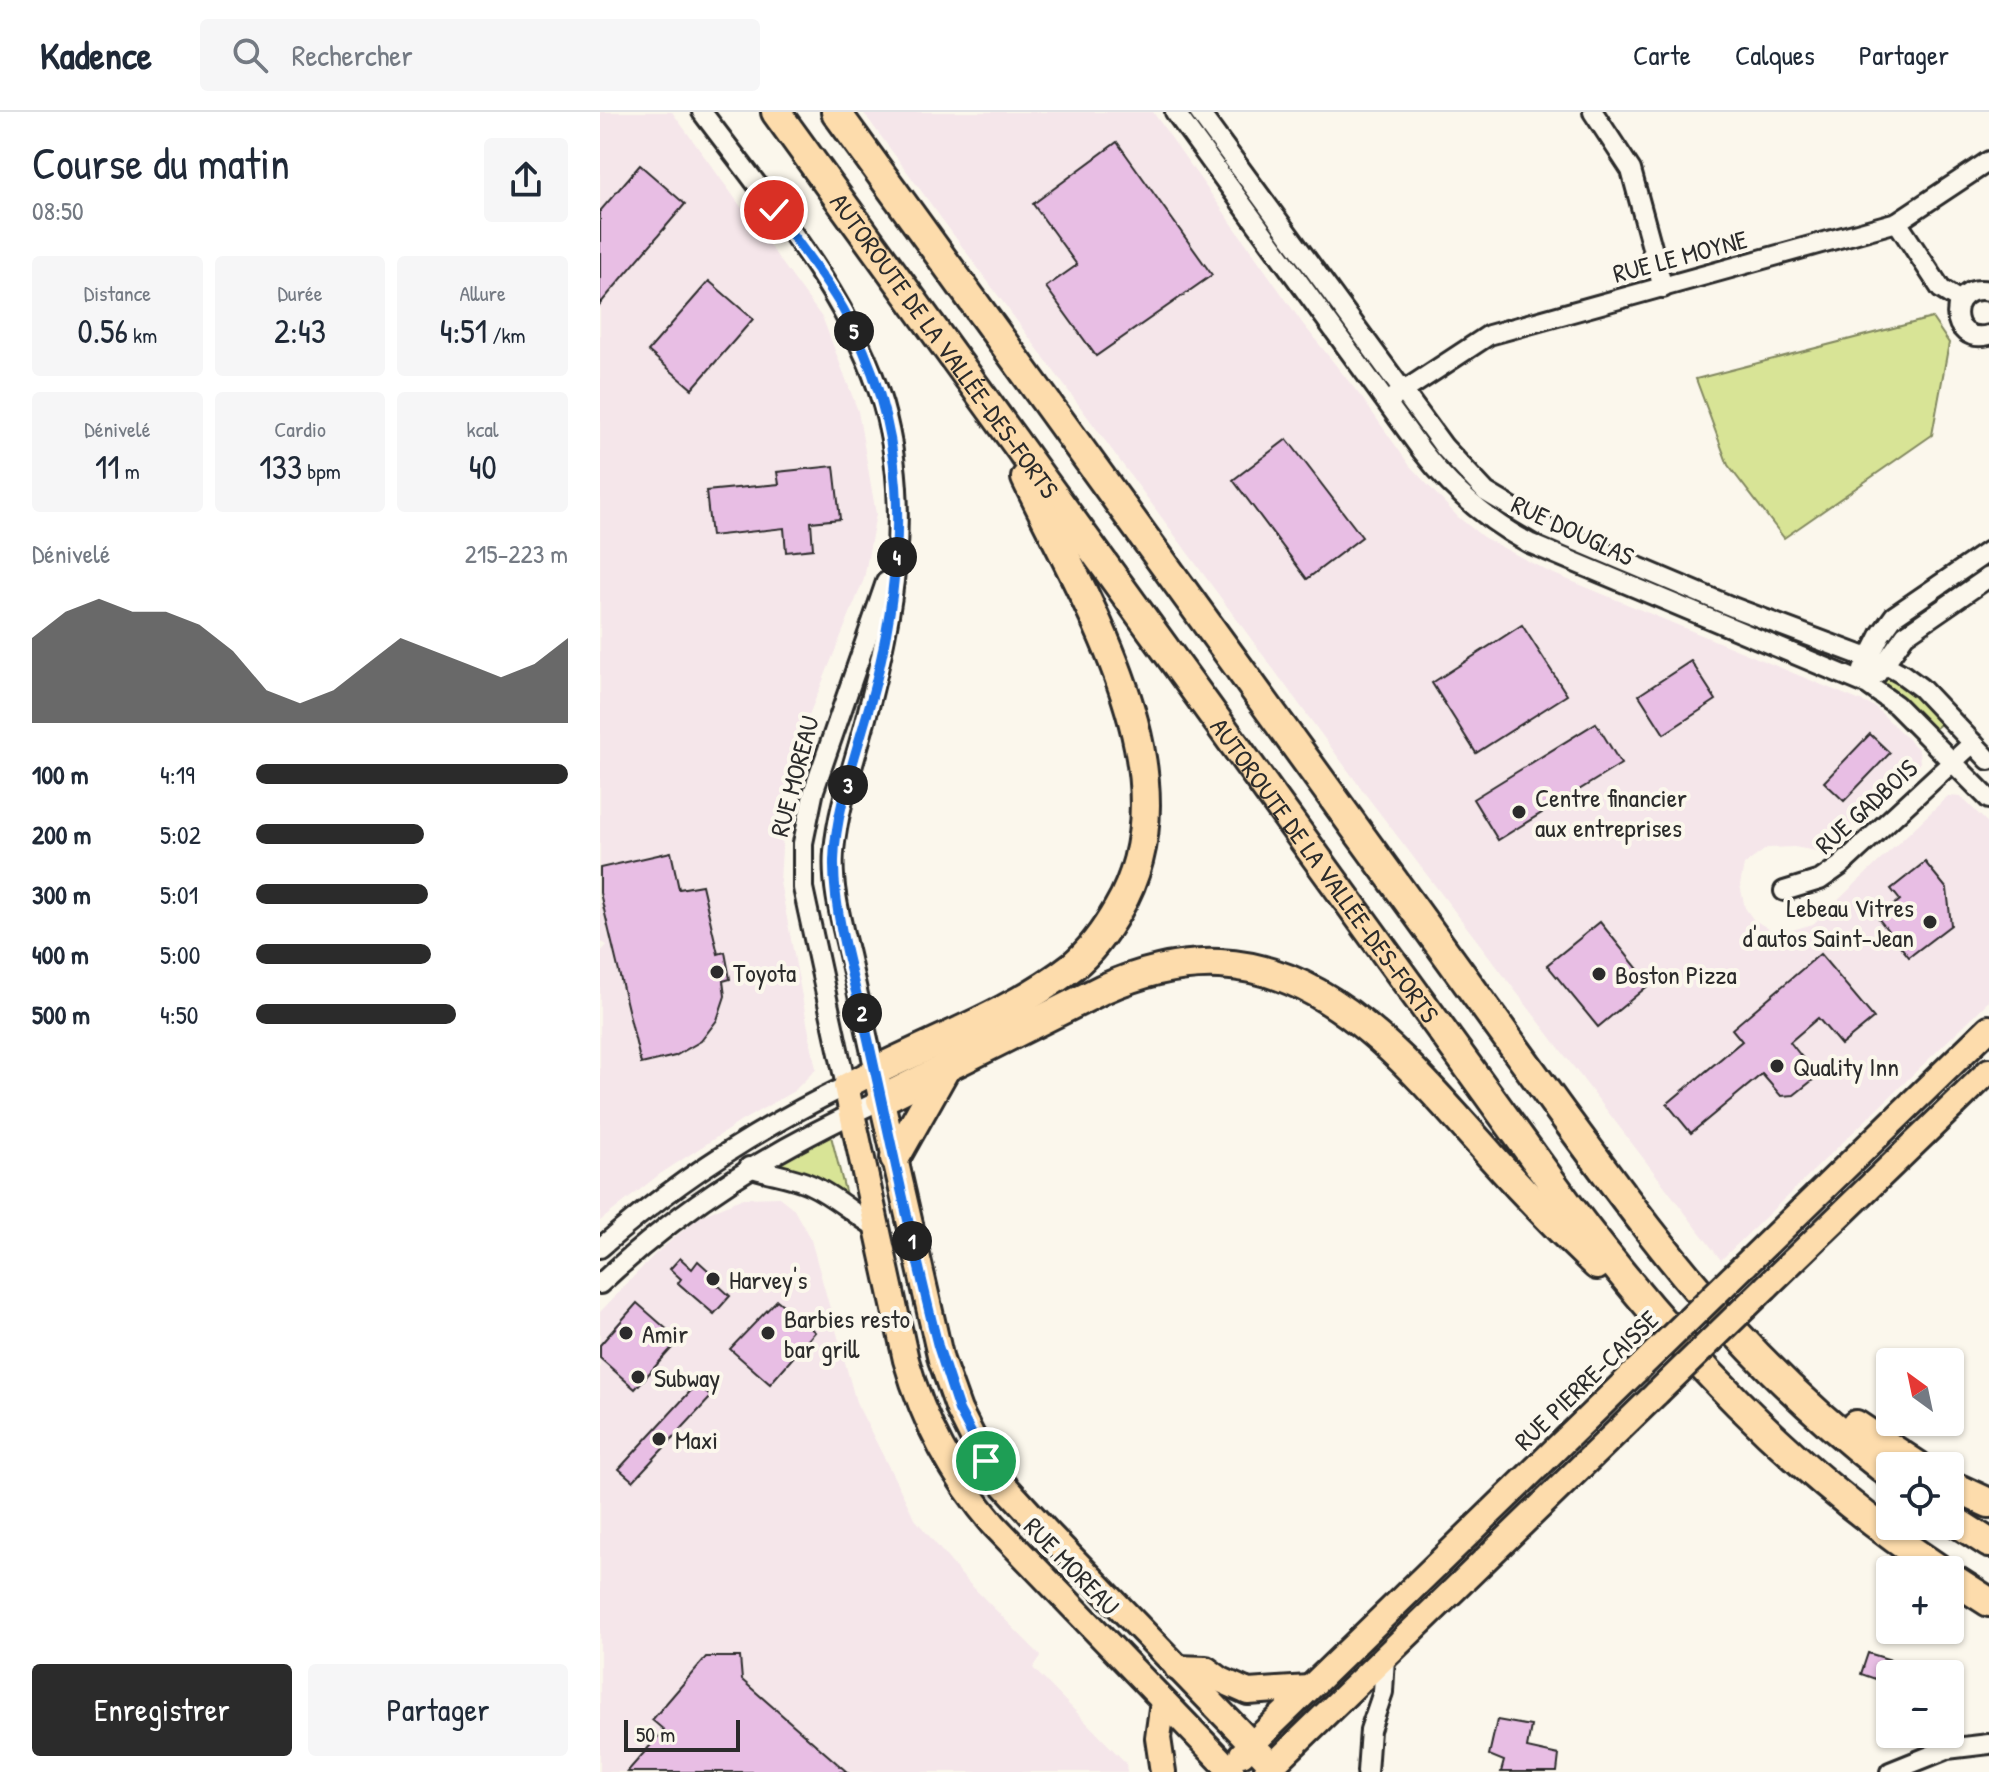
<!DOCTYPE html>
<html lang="fr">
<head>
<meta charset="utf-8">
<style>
	body { margin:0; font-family:"Patrick Hand",sans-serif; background:#f6f6f7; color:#1f2937; height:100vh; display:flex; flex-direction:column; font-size:30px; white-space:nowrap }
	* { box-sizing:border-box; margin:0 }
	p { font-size:26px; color:#747a83 }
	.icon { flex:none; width:44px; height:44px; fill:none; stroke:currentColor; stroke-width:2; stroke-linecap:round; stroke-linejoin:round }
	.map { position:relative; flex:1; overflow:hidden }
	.details { display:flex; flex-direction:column; background:#fff; width:600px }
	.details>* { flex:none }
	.needle { width:52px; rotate:327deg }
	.controls { position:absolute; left:1276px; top:1236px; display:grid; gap:16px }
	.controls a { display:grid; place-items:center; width:88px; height:88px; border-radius:8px; background:#fff; box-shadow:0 2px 6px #0004; font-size:40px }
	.scale { position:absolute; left:24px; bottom:20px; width:116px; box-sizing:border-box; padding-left:8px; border:4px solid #2b2b2b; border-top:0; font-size:22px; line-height:28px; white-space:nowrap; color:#2b2b2b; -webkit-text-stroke:6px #fbf7ec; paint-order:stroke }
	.pin { position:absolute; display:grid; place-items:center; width:68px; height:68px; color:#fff; margin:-34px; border:4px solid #fff; border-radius:50%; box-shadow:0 2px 8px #0007 }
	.km { position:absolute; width:40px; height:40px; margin:-20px; border-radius:50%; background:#222; color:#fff; font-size:22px; line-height:40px; text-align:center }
	.round { display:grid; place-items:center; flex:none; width:84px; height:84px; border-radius:8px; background:#f6f6f7 }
	.summary { display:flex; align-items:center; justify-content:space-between; height:136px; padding:0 32px }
	h1 { font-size:44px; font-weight:600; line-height:60px }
	.stats { display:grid; grid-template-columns:repeat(3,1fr); gap:12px; height:136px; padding:8px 32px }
	.stats div { display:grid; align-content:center; border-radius:8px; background:#f6f6f7; text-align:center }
	.stats b { font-size:34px; font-weight:600 }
	.stats small { font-size:22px; font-weight:400 }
	.stats p { font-size:22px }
	.chart { height:224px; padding:16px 32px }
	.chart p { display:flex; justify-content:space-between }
	.chart svg { width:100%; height:144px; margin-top:8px; fill:#2b2b2b; opacity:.7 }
	.primary-button { display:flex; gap:16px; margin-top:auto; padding:16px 32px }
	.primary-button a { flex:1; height:92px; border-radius:8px; background:#2b2b2b; color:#fff; font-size:32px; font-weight:600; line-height:92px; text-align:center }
	.primary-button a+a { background:#f6f6f7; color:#1f2937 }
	ul { padding:0 32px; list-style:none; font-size:26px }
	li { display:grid; grid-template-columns:128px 96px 1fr; align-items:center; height:60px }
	li i { height:20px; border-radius:10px; background:#2b2b2b }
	header { display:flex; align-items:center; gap:48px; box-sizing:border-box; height:112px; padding:0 40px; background:#fff; border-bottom:2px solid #e0e1e3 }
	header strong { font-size:38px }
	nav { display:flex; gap:44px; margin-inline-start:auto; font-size:28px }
	.search { width:560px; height:72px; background:#f6f6f7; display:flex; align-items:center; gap:20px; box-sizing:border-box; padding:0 28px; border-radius:8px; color:#747a83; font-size:30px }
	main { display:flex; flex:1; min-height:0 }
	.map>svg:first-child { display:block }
	.built { fill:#f5e6ea }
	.green { fill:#d8e496; stroke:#828860; stroke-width:2 }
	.building { fill:#e8bee4; stroke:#2b2b2b; stroke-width:2 }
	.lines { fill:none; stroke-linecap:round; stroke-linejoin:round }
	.minor-casing { stroke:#2b2b2b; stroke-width:24 }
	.major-casing { stroke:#2b2b2b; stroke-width:30 }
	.highway-casing { stroke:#2b2b2b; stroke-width:34 }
	.minor { stroke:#fbf7ec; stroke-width:18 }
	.major { stroke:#fddcac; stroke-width:24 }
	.highway { stroke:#fddcac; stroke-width:28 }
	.major-bridge-casing { stroke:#2b2b2b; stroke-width:30; stroke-linecap:butt }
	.major-bridge { stroke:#fddcac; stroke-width:24 }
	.route-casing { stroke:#fff; stroke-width:16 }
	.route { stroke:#1a73e8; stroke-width:10 }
	.poi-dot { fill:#2b2b2b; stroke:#fbf7ec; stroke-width:3 }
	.labels { text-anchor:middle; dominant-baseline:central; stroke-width:8; stroke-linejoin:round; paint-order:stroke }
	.street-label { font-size:26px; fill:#2b2b2b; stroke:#fbf7ec }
	.poi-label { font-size:26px; fill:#2b2b2b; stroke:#fbf7ec; text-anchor:start }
</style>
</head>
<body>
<header>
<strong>Kadence</strong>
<div class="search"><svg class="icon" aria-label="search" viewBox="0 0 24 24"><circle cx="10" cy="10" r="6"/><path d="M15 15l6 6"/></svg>Rechercher</div>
<nav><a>Carte</a><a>Calques</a><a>Partager</a></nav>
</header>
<main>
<section class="details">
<div class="summary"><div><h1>Course du matin</h1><p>08:50</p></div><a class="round"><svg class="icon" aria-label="share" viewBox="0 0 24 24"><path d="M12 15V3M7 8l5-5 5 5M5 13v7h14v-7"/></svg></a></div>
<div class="stats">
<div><p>Distance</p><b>0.56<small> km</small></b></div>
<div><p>Durée</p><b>2:43</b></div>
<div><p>Allure</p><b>4:51<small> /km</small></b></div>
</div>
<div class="stats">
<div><p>Dénivelé</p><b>11<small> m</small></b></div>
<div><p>Cardio</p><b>133<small> bpm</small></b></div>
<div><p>kcal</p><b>40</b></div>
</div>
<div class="chart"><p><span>Dénivelé</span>215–223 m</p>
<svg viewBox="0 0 160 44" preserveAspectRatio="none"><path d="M0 44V18L10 10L20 6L30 10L40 10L50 14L60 22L70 34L80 38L90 34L100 26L110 18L120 22L130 26L140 30L150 26L160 18V44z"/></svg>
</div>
<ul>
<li><b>100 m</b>4:19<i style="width:100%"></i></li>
<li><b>200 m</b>5:02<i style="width:54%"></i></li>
<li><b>300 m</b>5:01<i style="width:55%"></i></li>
<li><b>400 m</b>5:00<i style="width:56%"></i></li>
<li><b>500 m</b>4:50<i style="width:64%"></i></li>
</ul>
<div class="primary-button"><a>Enregistrer</a><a>Partager</a></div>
</section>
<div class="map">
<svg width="1389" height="1660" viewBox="0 0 1389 1660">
	<rect width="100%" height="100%" fill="#fbf7ec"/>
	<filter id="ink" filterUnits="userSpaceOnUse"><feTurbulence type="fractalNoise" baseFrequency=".0125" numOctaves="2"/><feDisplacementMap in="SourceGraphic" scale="16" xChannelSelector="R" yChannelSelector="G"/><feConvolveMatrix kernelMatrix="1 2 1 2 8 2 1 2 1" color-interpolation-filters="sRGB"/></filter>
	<g filter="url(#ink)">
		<g class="built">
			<path d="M0 0H72L223 207 258 299 276 402 264 467 207 608 186 670 180 770 216 957 194 979 143 1008 60 1062 0 1109V841L7 833 0 829Z"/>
			<path d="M263 0H553L703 212 762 286 810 354 858 405 883 425 947 459 1275 595 1319 638 1320 652 1222 740 1194 735 1167 736 1144 753 1140 773 1145 796 1153 807 1172 819H1189L1213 812 1348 684 1361 685 1389 712V889L1121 1148 769 687Z"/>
			<path d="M179 1085 193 1096 211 1128 256 1290 315 1407 365 1467 441 1544 433 1556 526 1651 527 1660H0V1200L55 1142 99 1105 143 1086Z"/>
		</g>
		<g class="green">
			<path d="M1332 206 1349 231 1332 323 1184 426 1128 353 1096 267Z"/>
			<path d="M1288 564 1318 584 1342 611 1333 618 1299 582 1284 572Z"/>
			<path d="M231 1024 246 1083 215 1065 178 1056V1052Z"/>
		</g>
		<g class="building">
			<path d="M517 30 612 163 496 244 446 175 477 153 433 92Z"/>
			<path d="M40 53 85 92 0 192V99Z"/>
			<path d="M109 169 153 207 92 277 48 239Z"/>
			<path d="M687 327 762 425 707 467 633 368Z"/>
			<path d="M234 354 240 407 211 410 213 437 186 440 184 416 111 424 106 379 179 372 177 360Z"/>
			<path d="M922 513 967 583 876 641 832 571Z"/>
			<path d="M1091 549 1116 588 1064 622 1039 583Z"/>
			<path d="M996 611 1021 652 898 728 873 687Z"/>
			<path d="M1270 622 1290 641 1244 689 1224 670Z"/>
			<path d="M71 740 79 777 102 773 118 842 125 840 130 867 123 869 125 884 117 908 101 929 75 944 41 952 0 781V756Z"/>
			<path d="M1325 750 1347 777 1351 813 1309 845 1278 806 1300 788 1291 777Z"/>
			<path d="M1000 810 1050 872 998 915 947 853Z"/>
			<path d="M1220 842 1274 906 1241 933 1218 906 1190 930 1212 958 1214 967 1194 983 1181 984 1162 962 1091 1021 1067 992 1142 929 1132 917Z"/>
			<path d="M80 1146 92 1157 98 1149 120 1169 117 1172 130 1184 114 1202 78 1171 81 1167 70 1157Z"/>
			<path d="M177 1188 215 1220 170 1272 130 1237Z"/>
			<path d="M37 1191 79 1228 35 1277 0 1246V1233Z"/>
			<path d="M97 1272 111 1285 33 1369 19 1357Z"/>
			<path d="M1268 1541 1291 1548 1284 1570 1261 1562Z"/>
			<path d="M106 1545H140L142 1568 247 1660H27L64 1618 52 1608Z"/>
			<path d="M897 1608 931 1614 927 1636 959 1643 957 1660H901L904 1649 889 1643Z"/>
		</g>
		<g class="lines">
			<g class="minor-casing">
				<g id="minor">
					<path d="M102 0C169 90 251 185 283 293 313 398 293 506 265 610 254 652 238 695 234 739 231 775 242 812 250 847 258 884 267 922 275 959"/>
					<path d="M575 0 822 339C852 378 886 408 929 431L1268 573 1296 593 1389 687"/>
					<path d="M599 0 844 335 886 380 948 417 1135 496 1284 552 1302 562 1321 576 1389 648"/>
					<path d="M993 0 1031 58 1063 176"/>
					<path d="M1297 110 1341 177 1360 189"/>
					<path d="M1389 179C1346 170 1347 234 1389 223"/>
					<path d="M793 286 889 223 1297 110 1389 49"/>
					<path d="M1263 558 1281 522 1294 504 1389 439"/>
					<path d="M1277 562 1305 523 1389 465"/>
					<path d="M1184 779 1220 768 1240 754 1373 631"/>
					<path d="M149 1055C170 1062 192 1064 211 1073 235 1084 253 1102 276 1115"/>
					<path d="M0 1136C75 1070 157 1017 246 974L203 776V731L214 678 286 470"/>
					<path d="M0 1172C88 1089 173 1038 281 988"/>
					<path d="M767 1660 770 1618 783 1580 785 1545"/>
					<path d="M1290 1660 1347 1637 1389 1632"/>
				</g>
			</g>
			<g class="major-casing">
				<g id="major">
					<path d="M1145 1153 1389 916"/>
					<path d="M1166 1175 1389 959"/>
					<path d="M577 1556 606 1557 621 1568 648 1580 709 1576"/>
					<path d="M642 1642 1036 1259"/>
					<path d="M563 1660 558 1626 563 1589"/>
					<path d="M632 1660 394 1413C352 1364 324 1311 306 1248L246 974 275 959 341 1248 359 1298 378 1336 404 1373 447 1420 673 1654"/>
					<path d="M666 1660 1057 1281"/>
				</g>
			</g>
			<g class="highway-casing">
				<g id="highway">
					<path id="s1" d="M176 0 969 1094C1074 1234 1193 1360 1340 1458"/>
					<path d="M236 0 961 1000C1016 1075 1072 1152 1136 1221 1183 1272 1235 1319 1290 1362"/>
					<path d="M275 959C341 926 414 900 473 854 491 839 506 818 518 797 597 663 484 488 426 366"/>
					<path d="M281 988 503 877C681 797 783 922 891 1044 925 1082 960 1118 997 1153"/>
					<path d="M295 1046 344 959"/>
					<path d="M1256 1313 1318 1354"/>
					<path d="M1350 1373 1389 1391"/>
					<path d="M1350 1406 1389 1431"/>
					<path d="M1350 1465 1389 1490"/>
				</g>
			</g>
			<use href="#minor" class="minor"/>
			<use href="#major" class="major"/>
			<use href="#highway" class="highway"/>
			<g class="major-bridge-casing">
				<g id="major-bridge">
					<path d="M1036 1259 1145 1153"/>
					<path d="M1057 1281 1166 1175"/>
				</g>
			</g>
			<use href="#major-bridge" class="major-bridge"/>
		</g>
	</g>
	<g class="lines" filter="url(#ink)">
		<g class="route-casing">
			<path id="route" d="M174 98C197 130 223 162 243 197 309 314 307 434 278 561 265 619 235 691 234 749 233 804 255 873 268 927 291 1030 312 1133 338 1234L359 1298 386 1349"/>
		</g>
		<use href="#route" class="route"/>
	</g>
	<g class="poi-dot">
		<circle cx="919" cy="700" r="8"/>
		<circle cx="1330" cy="810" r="8"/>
		<circle cx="117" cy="860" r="8"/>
		<circle cx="999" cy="862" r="8"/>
		<circle cx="1177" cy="954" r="8"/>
		<circle cx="113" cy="1167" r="8"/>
		<circle cx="26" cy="1221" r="8"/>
		<circle cx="168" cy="1221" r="8"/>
		<circle cx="38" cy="1265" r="8"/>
		<circle cx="59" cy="1327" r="8"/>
	</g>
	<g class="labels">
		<g class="street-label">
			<text transform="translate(1080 144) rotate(-15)">RUE LE MOYNE</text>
			<text stroke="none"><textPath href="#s1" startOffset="288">AUTOROUTE DE LA VALLÉE-DES-FORTS</textPath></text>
			<text transform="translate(973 418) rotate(25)">RUE DOUGLAS</text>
			<text transform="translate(194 664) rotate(-75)">RUE MOREAU</text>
			<text transform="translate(1266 694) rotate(-42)">RUE GADBOIS</text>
			<text stroke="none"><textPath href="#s1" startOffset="936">AUTOROUTE DE LA VALLÉE-DES-FORTS</textPath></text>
			<text transform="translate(986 1268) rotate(-44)">RUE PIERRE-CAISSE</text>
			<text transform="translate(472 1454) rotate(46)">RUE MOREAU</text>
		</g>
		<g class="poi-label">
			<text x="935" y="685">Centre financier<tspan x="935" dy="30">aux entreprises</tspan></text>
			<text x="1314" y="795" text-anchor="end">Lebeau Vitres<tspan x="1314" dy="30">d'autos Saint-Jean</tspan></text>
			<text x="133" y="860">Toyota</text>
			<text x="1015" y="862">Boston Pizza</text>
			<text x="1193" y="954">Quality Inn</text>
			<text x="129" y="1167">Harvey's</text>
			<text x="184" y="1206">Barbies resto<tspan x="184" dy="30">bar grill</tspan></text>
			<text x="42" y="1221">Amir</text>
			<text x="54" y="1265">Subway</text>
			<text x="75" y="1327">Maxi</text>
		</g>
	</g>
</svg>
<div class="controls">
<a><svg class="needle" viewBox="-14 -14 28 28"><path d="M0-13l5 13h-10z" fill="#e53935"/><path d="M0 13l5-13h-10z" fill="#747a83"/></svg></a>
<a><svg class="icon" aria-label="locate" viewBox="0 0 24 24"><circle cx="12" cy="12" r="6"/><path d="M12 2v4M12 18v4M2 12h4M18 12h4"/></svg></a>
<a>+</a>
<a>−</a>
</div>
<div class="scale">50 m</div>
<div class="pin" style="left:386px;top:1349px;background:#1e9e55"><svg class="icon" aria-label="arrive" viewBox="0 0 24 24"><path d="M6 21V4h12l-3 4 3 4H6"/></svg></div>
<div class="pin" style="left:174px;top:98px;background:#d93025"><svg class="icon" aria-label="check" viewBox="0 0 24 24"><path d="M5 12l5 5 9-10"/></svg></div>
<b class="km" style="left:312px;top:1129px">1</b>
<b class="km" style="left:262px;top:901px">2</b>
<b class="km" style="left:248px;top:673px">3</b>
<b class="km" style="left:297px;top:445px">4</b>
<b class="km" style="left:254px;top:219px">5</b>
</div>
</main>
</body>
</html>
